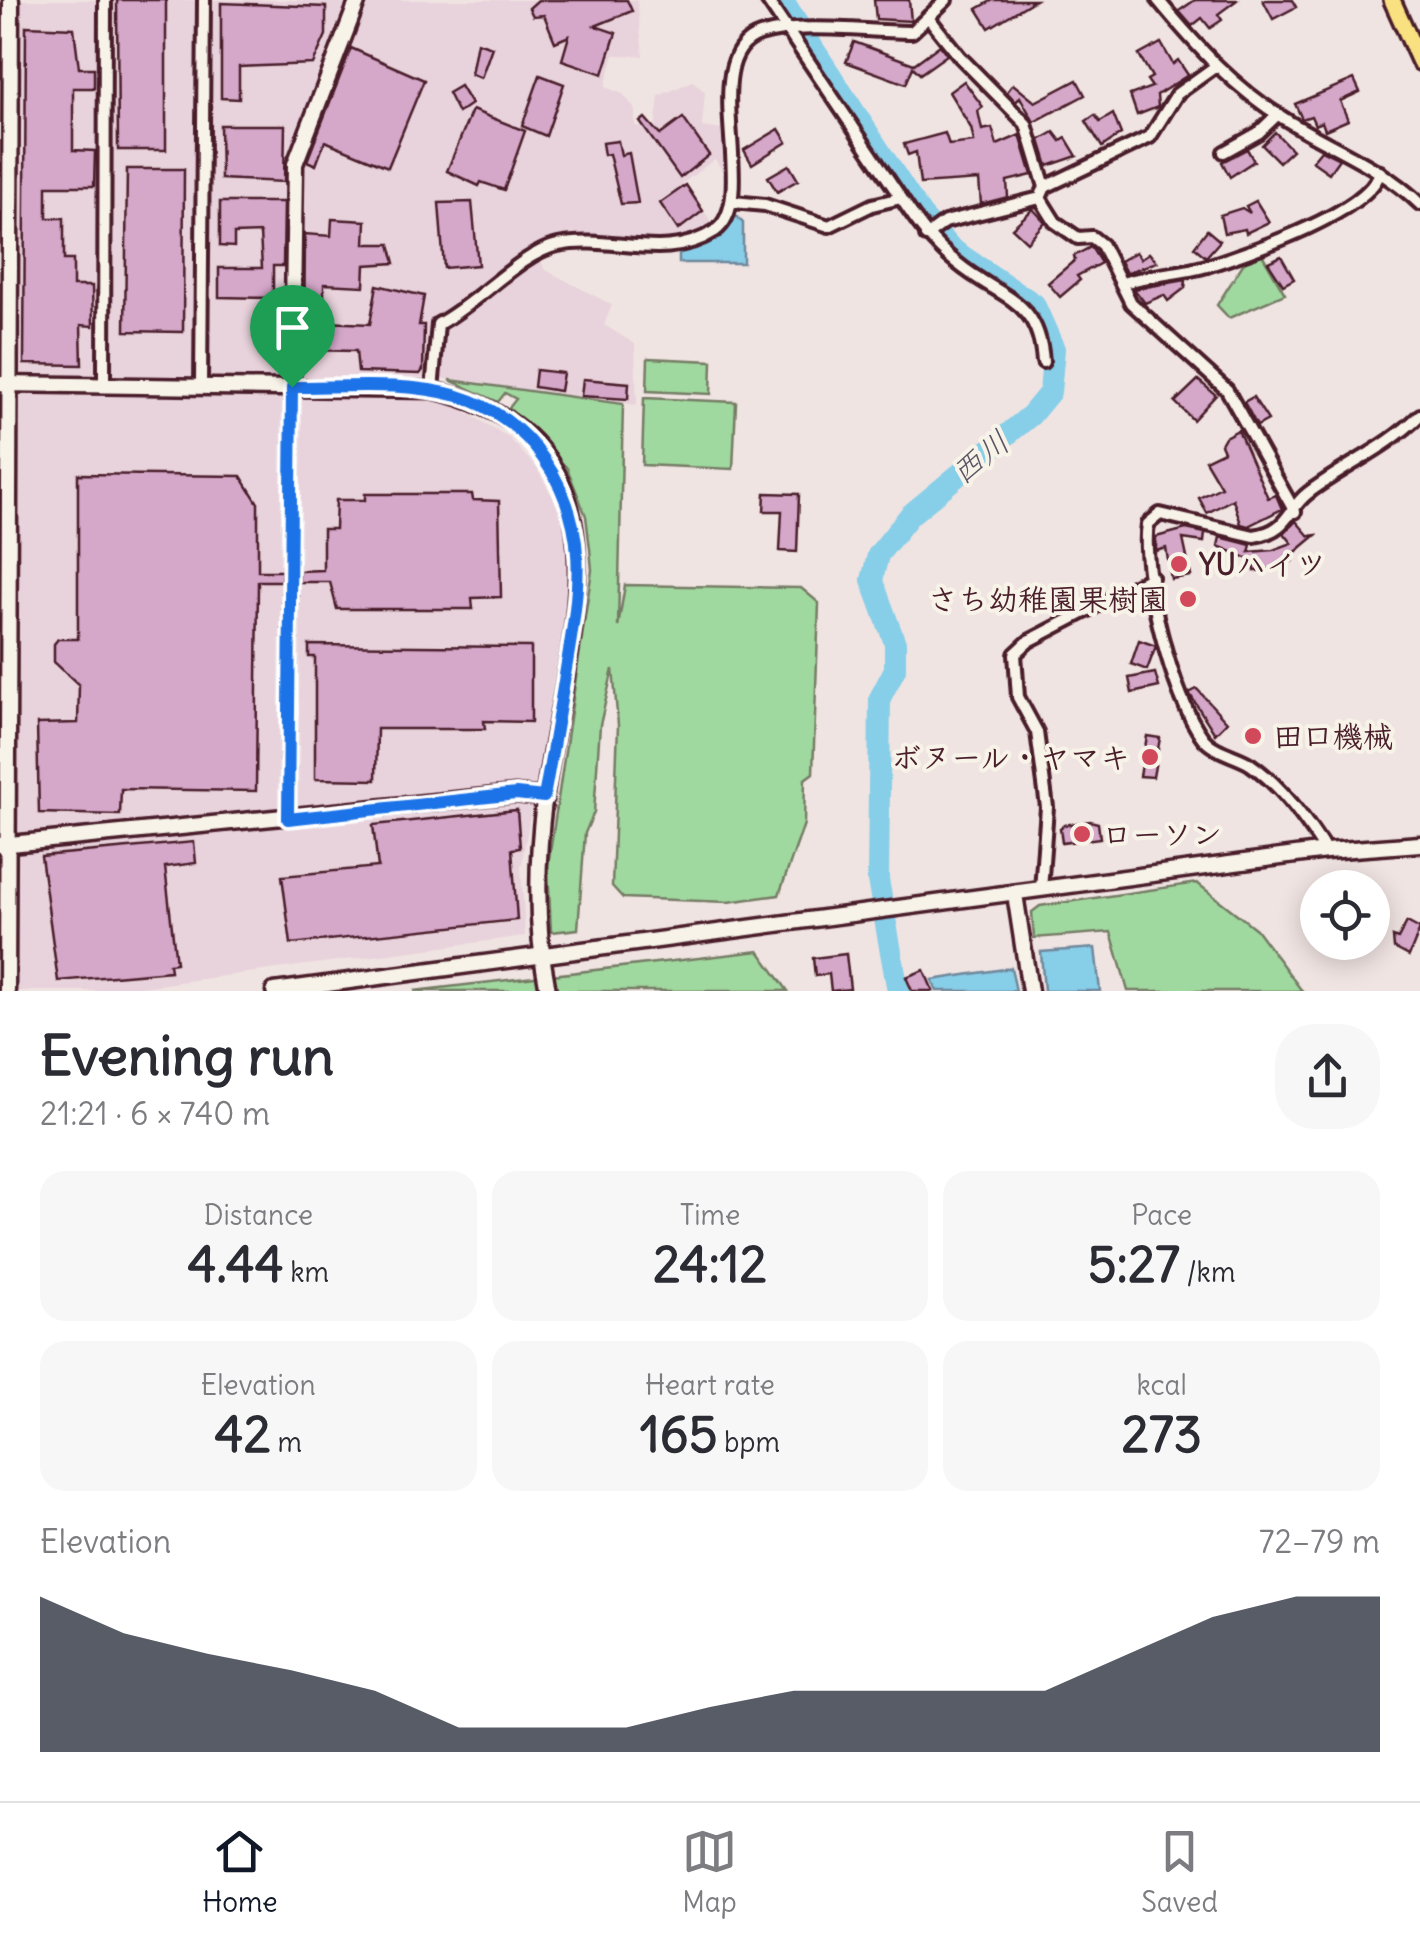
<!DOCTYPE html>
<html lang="en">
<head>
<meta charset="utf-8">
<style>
	body { margin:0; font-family:Delius,"Klee One",sans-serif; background:#f7f7f7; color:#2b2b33; height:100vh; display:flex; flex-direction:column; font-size:38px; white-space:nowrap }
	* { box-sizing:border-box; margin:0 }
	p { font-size:32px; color:#7c7c81 }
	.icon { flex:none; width:55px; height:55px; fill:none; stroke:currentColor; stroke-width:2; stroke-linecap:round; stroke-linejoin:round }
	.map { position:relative; height:991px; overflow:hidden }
	.sheet { display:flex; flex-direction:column; background:#fff; flex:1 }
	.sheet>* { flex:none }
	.fabs { position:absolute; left:1300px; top:870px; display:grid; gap:20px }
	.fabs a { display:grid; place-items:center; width:90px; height:90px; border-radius:50%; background:#fff; box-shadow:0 5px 25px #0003; font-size:50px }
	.pin { position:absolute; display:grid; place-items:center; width:85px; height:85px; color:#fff; margin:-102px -42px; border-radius:50% 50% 50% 0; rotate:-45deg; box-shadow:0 0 10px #0007 }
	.pin .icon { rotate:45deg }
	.round { display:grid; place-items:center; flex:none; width:105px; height:105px; border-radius:40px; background:#f7f7f7 }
	.summary { display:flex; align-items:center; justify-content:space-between; height:170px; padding:0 40px }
	h1 { font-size:55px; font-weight:700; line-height:75px }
	.stats { display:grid; grid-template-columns:repeat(3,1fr); gap:15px; height:170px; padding:10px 40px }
	.stats div { display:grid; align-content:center; border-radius:25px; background:#f7f7f7; text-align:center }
	.stats b { font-size:50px; font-weight:700 }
	.stats small { font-size:28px; font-weight:400 }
	.stats p { font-size:28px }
	.chart { height:280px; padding:20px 40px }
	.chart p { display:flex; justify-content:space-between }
	.chart svg { width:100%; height:180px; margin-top:10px; fill:#111827; opacity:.7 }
	.dock { display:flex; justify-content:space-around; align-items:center; height:140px; border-top:2px solid #e1e1e2; background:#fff; font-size:28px; color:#7c7c81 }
	.dock a { display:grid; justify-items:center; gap:5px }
	.dock .current { color:#111827 }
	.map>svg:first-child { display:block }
	.built { fill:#e8d2db }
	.green { fill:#a0d99f; stroke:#757c65; stroke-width:2.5 }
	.water { fill:#87cee8; stroke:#6f889c; stroke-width:2.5 }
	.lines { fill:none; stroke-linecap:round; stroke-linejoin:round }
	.river { stroke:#87cee8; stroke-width:22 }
	.building { fill:#d5a8ca; stroke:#4a1f2b; stroke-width:2.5 }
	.street-casing { stroke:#4a1f2b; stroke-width:18 }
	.secondary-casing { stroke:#4a1f2b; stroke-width:21 }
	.primary-casing { stroke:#4a1f2b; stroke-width:22 }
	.street { stroke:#f7f3e8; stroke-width:10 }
	.secondary { stroke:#f7f3e8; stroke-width:14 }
	.primary { stroke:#f9e181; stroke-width:15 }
	.route-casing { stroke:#fff; stroke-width:20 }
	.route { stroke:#1a73e8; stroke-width:12 }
	.poi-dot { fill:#d1495b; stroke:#f7f3e8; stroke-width:4 }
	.labels { text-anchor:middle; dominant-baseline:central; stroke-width:8; stroke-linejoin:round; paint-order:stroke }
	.poi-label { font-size:30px; font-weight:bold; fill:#4a1f2b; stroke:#f7f3e8; text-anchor:start }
	.water-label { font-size:32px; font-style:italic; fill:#5c5464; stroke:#f7f3e8 }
</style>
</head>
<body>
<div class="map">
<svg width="1420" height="991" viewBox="0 0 1420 991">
	<rect width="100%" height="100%" fill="#f0e4e2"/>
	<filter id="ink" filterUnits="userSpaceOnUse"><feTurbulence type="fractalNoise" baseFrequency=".01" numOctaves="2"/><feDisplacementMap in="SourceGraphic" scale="20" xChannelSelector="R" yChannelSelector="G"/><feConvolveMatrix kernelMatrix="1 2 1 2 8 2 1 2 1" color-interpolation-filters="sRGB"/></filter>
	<g filter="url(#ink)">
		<path class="built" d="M0 0H637L643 56 614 55 605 87 623 94 635 109V126L655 130 659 96 693 81 705 92 702 127 723 130 724 174 715 159 683 183 713 224 693 236 662 242 559 236 537 243 544 269 612 305 604 325 635 344 637 405 440 378 436 402 458 407 509 438 536 467 559 508 571 556 570 585 521 867 525 936 112 991H0Z"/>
		<g class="green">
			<path d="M1259 249 1285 294 1229 318 1217 305 1250 253Z"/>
			<path d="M648 358 712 361 711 394 647 391Z"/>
			<path d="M450 380 623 404 618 627 625 585 801 588 819 603 813 773 805 779 804 824 779 895 728 902 623 898 612 886 618 725 613 669 600 725 594 812 585 833 578 929 551 932 548 866 592 570 590 549 586 516 567 468 509 408 516 399 505 393 498 402Z"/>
			<path d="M644 398 736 402 733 469 642 465Z"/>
			<path d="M1197 883 1256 929 1302 991H1128L1111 932 1034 938 1032 912 1040 906Z"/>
			<path d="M759 951 788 991H414Z"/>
		</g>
		<g class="water">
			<path d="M736 216 743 223V263H679V251L714 237Z"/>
			<path d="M1095 948 1100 991H1044L1041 952Z"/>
			<path d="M1011 968 1016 991H937L932 980Z"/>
		</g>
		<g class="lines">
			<g class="river">
				<path d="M782 0 921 215 950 248 1034 304 1054 349 1050 392 1031 415 910 515 878 555 872 580 895 643V669L880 698 878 880 898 991"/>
				<path d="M0 430V419"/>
			</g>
		</g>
		<g class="building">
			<path d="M117 0H166V150H118Z"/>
			<path d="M538 0H627L632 11 595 26 616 33 603 74 562 60 569 36 555 42 544 15 533 16 529 8Z"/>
			<path d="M874 0H909L911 21 876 19Z"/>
			<path d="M993 0H1035L989 28 977 9Z"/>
			<path d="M1195 0H1237L1218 14 1222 20 1210 28 1202 18 1192 26 1179 11Z"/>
			<path d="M1263 0H1292L1296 7 1273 19Z"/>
			<path d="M221 3 326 7V35L313 64 239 67V99L221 98Z"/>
			<path d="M26 26 74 28 79 68H94V88H73V150L95 151 94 186H47V218H64V260H73V286H92L93 326 81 325 82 365 24 364Z"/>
			<path d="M477 42 492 47 481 78 471 74Z"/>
			<path d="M854 42 914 64 940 45 947 55 920 74 913 67 906 84 846 62Z"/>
			<path d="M1161 43 1173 64 1178 60 1188 75 1157 95 1158 107 1137 115 1130 95 1152 87 1147 80 1152 77 1139 55Z"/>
			<path d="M351 48 424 80 388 167 325 141 316 165 307 161Z"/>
			<path d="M540 75 564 84 546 136 522 126Z"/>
			<path d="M1354 79 1360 92 1340 101 1348 120 1325 130 1322 122 1315 125 1311 116 1302 119 1295 104Z"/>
			<path d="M1077 80 1085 95 1034 122 1020 97 1016 102 1007 92 1013 84 1035 102Z"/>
			<path d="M964 81 983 107 978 111 982 130 992 128 997 145 1020 135 1032 175 1007 181 1008 197 981 204 979 180 920 184 916 152 908 155 904 144 945 133 949 145 974 142 971 128 949 92Z"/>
			<path d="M460 86 471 104 458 113 448 93Z"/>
			<path d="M472 110 525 131 504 190 481 182 479 186 447 171Z"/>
			<path d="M1113 114 1121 134 1102 147 1086 121 1095 115 1100 122Z"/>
			<path d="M645 118 660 135 683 118 709 155 680 178 640 122Z"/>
			<path d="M220 125H285L284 182 221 179Z"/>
			<path d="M779 129 787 142 752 164 744 150Z"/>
			<path d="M1054 132 1061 141 1066 138 1077 156 1048 166 1040 140Z"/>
			<path d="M1275 132 1292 150 1279 162 1262 145Z"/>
			<path d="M618 141 621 155 629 153 638 203 621 204 609 154 604 155 602 143Z"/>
			<path d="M1247 149 1254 161 1230 177 1222 162Z"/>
			<path d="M1321 150 1339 159 1329 173 1312 161Z"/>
			<path d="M789 165 798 180 777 192 768 177Z"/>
			<path d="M127 169H184L183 332 125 331Z"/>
			<path d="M686 185 703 211 678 230 660 203Z"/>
			<path d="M1256 201 1269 222 1246 233 1245 229 1224 233 1220 215 1242 208 1250 213 1246 206Z"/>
			<path d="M220 202H284L283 266H273V298L219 297V268H262L260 233 234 234V247L220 246Z"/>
			<path d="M472 202 478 265 444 268 439 203Z"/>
			<path d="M1033 209 1045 222 1027 242 1012 228Z"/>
			<path d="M332 219 366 221 365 244H390L395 263 365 265 364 286 324 284V322L370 324 377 285 424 296 419 325H424L423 370 420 374 358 372 356 351 304 350 305 234 331 236Z"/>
			<path d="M1207 230 1220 241 1206 257 1194 247Z"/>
			<path d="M1091 247 1101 263 1077 276 1080 280 1060 297 1048 283 1075 260 1074 256Z"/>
			<path d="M1136 252 1141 259 1149 253 1157 262 1126 273 1120 261Z"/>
			<path d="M1281 256 1294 279 1283 285 1268 262Z"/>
			<path d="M1186 280 1185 288 1168 301 1164 295 1145 303 1134 289Z"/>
			<path d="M536 370 563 373 560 391 534 387Z"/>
			<path d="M583 379 629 383 628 399 581 396Z"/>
			<path d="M1198 380 1216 395 1193 420 1175 402Z"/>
			<path d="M1253 397 1268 420 1257 426 1244 402Z"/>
			<path d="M1238 430 1268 498 1276 495 1282 509 1248 526 1241 524 1233 499 1207 513 1199 498 1221 487 1205 460 1224 451 1221 444 1225 437Z"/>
			<path d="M78 474 241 476 258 503V571H282L281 581H258L256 791 121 789 120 815 39 813 37 724 78 723 79 685 54 662V644L58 639H78Z"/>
			<path d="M765 493 799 494 797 552 780 551 782 511H764Z"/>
			<path d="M365 494H472L473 500 499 501 501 597 472 598 473 609H337L330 582H299V571L323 570V529H335L336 500H365Z"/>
			<path d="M1296 521 1309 536 1316 535 1291 556 1293 561 1271 569 1255 571 1254 561 1218 546 1220 537 1251 545 1249 552 1273 550 1292 543 1284 533Z"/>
			<path d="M1186 529 1205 533 1204 542 1183 539 1191 576 1171 579 1166 548 1156 551V537Z"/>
			<path d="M1139 640 1156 646 1147 670 1131 664Z"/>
			<path d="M309 645 531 647V722L484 721 485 729H377L376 780 315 779V657H309Z"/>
			<path d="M1155 673 1159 687 1132 693 1129 678Z"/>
			<path d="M1197 689 1227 722 1215 734 1189 693Z"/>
			<path d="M1147 736 1160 738 1153 777 1140 776Z"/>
			<path d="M517 810 520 848 512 849 517 920 291 944 282 876 378 867 373 825Z"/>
			<path d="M1090 821 1098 823 1100 838 1062 843 1060 828 1064 825Z"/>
			<path d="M194 842 196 863 165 867 176 963 169 964 170 971 58 981 41 856Z"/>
			<path d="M1407 922 1420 929 1409 956 1394 948 1393 937 1398 939Z"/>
			<path d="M846 954 850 989 831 991 829 974 815 976 813 958Z"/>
			<path d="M924 970 933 991H912L906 977Z"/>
		</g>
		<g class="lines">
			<g class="street-casing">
				<g id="street">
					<path d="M767 0 901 198"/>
					<path d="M1158 0C1197 47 1235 89 1288 121 1333 149 1381 166 1420 204"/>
					<path d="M1224 152 1258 133 1278 114"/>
					<path d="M1045 187 1150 137 1177 94 1216 66"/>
					<path d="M1040 198 1055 222 1078 238 1092 237 1102 245 1131 303 1227 390 1295 512"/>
					<path d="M733 202 765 205 829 226 872 205 901 198C918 224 933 244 957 263 1000 299 1039 297 1043 362"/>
					<path d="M926 236 945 222 1040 198 1045 187 1026 124 960 57 928 17"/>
					<path d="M1123 283C1151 274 1180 274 1207 266 1247 253 1368 213 1380 172"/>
					<path d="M104 384 105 0"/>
					<path d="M201 386 204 0"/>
					<path d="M432 390 438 324C477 304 520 253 558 245 612 234 664 264 715 231 762 199 694 56 760 35 801 22 868 32 912 32L946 0"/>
					<path d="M288 819 292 387"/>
					<path d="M1326 851C1305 819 1282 786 1250 764 1236 755 1214 752 1203 738 1173 700 1140 571 1148 524L1160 514 1254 536C1289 531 1287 509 1308 493 1345 465 1387 448 1420 415"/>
					<path d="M1041 890 1047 807 1037 732 1018 697 1015 654 1029 641 1152 577"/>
				</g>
			</g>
			<g class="secondary-casing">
				<g id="secondary">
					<path d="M0 384 432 390C650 438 563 650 544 801 536 865 535 927 548 991"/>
					<path d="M292 387 295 164 358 0"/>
					<path d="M0 845 515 794 544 797"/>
					<path d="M1015 894 1030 991"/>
					<path d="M7 991 11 0"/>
					<path d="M274 991 1326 851 1420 844"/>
				</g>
			</g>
			<g class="primary-casing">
				<path id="primary" d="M1392 0 1420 62"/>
			</g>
			<use href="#street" class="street"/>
			<use href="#secondary" class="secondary"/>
			<use href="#primary" class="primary"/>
		</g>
	</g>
	<g class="lines" filter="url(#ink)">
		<g class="route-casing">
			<path id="route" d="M292 387C346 387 405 381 458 396 492 406 523 429 543 458 591 526 579 591 566 669 559 712 552 754 544 797L516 794 288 819Z"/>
		</g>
		<use href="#route" class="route"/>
	</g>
	<g class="poi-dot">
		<circle cx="1179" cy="564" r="10"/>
		<circle cx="1188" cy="599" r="10"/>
		<circle cx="1253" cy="736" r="10"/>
		<circle cx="1150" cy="757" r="10"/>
		<circle cx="1082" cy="834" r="10"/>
	</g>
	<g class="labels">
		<g class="poi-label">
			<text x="1199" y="564">YUハイツ</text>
			<text x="1168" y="599" text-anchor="end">さち幼稚園果樹園</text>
			<text x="1273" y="736">田口機械</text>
			<text x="1130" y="757" text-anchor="end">ボヌール・ヤマキ</text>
			<text x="1102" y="834">ローソン</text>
		</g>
		<g class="water-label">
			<text transform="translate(980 457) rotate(-39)">西川</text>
		</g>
	</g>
</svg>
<div class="fabs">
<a><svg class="icon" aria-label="locate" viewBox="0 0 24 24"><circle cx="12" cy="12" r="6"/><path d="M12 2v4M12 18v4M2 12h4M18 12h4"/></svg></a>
</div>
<div class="pin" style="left:292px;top:387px;background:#1e9e55"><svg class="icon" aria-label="arrive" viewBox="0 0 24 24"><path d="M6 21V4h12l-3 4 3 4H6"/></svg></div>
</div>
<section class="sheet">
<div class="summary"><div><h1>Evening run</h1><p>21:21 · 6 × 740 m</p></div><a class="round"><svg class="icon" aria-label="share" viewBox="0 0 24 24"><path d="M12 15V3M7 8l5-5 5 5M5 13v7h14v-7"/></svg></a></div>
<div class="stats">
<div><p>Distance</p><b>4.44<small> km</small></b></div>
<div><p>Time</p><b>24:12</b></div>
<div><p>Pace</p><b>5:27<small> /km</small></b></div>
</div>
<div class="stats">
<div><p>Elevation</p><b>42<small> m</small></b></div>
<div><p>Heart rate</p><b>165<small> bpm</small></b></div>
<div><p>kcal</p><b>273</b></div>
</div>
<div class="chart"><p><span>Elevation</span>72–79 m</p>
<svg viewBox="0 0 160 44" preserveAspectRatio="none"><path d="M0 44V6L10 15L20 20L30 24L40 29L50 38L60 38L70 38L80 33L90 29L100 29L110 29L120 29L130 20L140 11L150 6L160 6V44z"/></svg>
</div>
</section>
<nav class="dock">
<a class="current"><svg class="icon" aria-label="home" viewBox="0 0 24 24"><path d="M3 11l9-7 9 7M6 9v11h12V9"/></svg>Home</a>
<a><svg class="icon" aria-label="map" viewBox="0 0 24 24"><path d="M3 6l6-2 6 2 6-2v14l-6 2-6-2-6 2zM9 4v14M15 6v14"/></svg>Map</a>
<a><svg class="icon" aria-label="saved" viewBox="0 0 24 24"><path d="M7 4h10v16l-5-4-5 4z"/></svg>Saved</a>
</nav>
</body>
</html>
